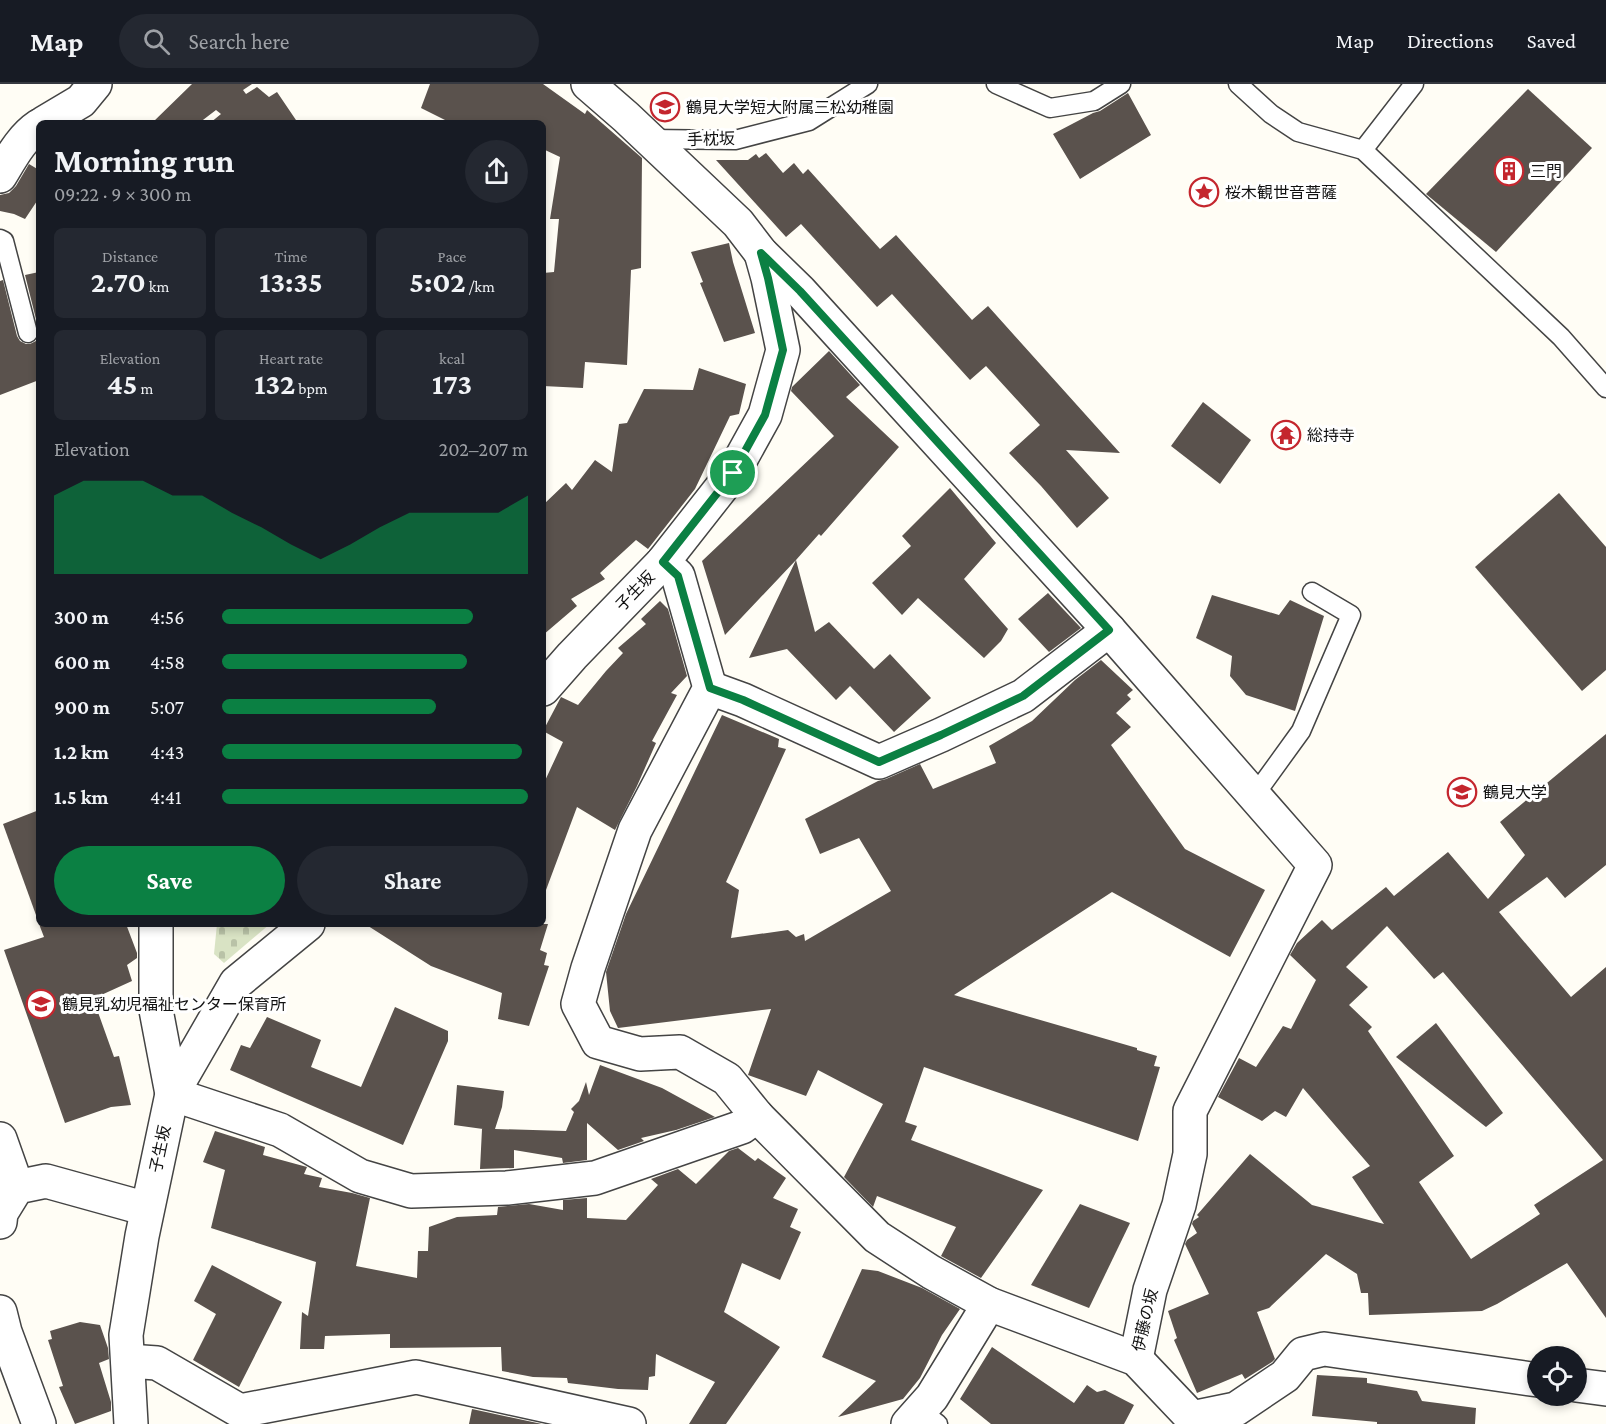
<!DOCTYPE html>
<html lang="en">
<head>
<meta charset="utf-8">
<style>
	body { margin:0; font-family:"Crimson Pro","Noto Sans JP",serif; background:#242831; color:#f1f3f6; height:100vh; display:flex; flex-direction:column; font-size:22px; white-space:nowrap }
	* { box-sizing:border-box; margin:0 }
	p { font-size:20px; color:#9ea1a6 }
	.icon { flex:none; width:33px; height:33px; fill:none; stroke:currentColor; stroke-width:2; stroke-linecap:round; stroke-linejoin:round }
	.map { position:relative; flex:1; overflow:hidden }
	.panel { position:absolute; left:36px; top:36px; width:510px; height:807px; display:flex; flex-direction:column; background:#171b24; border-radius:9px; box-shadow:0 3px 9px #0003 }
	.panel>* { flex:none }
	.fabs { position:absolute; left:1527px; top:1262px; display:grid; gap:12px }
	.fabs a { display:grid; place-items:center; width:60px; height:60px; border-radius:50%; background:#171b24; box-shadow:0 3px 9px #0003; font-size:30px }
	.pin { position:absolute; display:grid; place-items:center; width:51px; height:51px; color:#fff; margin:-26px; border:3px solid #fff; border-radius:50%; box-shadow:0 2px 6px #0007 }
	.round { display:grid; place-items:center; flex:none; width:63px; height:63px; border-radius:32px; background:#242831 }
	.summary { display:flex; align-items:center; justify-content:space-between; height:102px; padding:0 18px }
	h1 { font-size:33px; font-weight:700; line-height:45px }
	.figures { display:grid; grid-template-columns:repeat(3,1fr); gap:9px; height:102px; padding:6px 18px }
	.figures div { display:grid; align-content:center; border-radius:9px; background:#242831; text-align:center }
	.figures b { font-size:30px; font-weight:700 }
	.figures small { font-size:16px; font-weight:400 }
	.figures p { font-size:16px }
	.chart { height:168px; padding:12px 18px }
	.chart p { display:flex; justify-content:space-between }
	.chart svg { width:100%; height:108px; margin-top:6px; fill:#0b8043; opacity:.7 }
	.cta { display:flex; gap:12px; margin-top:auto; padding:12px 18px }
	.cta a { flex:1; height:69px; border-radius:36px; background:#0b8043; color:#fff; font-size:24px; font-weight:700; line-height:69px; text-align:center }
	.cta a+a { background:#242831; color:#f1f3f6 }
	ul { padding:0 18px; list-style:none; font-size:20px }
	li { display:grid; grid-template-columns:96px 72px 1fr; align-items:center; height:45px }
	li i { height:15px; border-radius:8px; background:#0b8043 }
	header { display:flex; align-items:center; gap:36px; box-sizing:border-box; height:84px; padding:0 30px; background:#171b24; border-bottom:2px solid #363941 }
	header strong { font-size:28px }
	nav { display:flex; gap:33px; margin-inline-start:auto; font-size:21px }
	.search { width:420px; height:54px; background:#242831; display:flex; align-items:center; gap:15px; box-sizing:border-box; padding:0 21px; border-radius:33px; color:#9ea1a6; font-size:22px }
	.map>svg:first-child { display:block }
	.cemetery { fill:url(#cemetery-stones) }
	.building { fill:#5a524d; fill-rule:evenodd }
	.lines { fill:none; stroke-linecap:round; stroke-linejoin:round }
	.service-casing { stroke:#444; stroke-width:21 }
	.minor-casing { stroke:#444; stroke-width:36 }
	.tertiary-casing { stroke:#444; stroke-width:36 }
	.service { stroke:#fff; stroke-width:18 }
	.minor { stroke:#fff; stroke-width:33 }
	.tertiary { stroke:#fff; stroke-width:33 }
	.route-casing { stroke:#fff; stroke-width:12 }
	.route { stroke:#0b8043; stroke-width:8 }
	.labels { text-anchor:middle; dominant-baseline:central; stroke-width:6; stroke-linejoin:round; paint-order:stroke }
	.poi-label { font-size:16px; fill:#111; stroke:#fff; text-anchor:start }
	.street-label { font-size:16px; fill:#111; stroke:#fff }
</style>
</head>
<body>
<header>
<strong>Map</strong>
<div class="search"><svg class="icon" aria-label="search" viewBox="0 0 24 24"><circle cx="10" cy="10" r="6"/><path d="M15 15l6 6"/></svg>Search here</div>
<nav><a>Map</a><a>Directions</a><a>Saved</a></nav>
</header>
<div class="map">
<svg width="1606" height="1340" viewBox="0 0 1606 1340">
	<defs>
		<pattern id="cemetery-stones" width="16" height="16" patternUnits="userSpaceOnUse" patternTransform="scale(1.5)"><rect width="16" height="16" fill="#d9e3c4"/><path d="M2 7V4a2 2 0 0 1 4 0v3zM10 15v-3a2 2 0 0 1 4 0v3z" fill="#b9c2a7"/></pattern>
	</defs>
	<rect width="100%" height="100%" fill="#fffdf5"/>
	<path class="cemetery" d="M217 840H270L224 879 214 870Z"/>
	<g class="building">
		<path d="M192 0H252L243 6 246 10 257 3 269 13 277 8 298 39H210L221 30 216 26 199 39H152Z"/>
		<path d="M430 0H543L585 30 587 26 642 74 641 184 631 186 627 281 585 278 583 304 543 302V189L554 188 559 135H550L560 73 543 65V39H451L421 24Z"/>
		<path d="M1528 5 1592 64 1496 168 1426 110Z"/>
		<path d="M1128 9 1151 51 1080 95 1053 50 1093 29 1100 27Z"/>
		<path d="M766 69 783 89 794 79 803 90 808 85 880 165 896 151 972 236 988 222 1120 369 1066 366 1109 414 1077 444 1041 402 1009 369 1040 341 986 282 970 296 892 210 877 223 801 140 786 153 716 76H748L756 70 759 74Z"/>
		<path d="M29 80 39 86V114L25 135 14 130 0 127V111L9 109 16 102Z"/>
		<path d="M729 159 733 178 755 249 724 258 700 199 703 198 691 168Z"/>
		<path d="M39 188V296L0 311V197L3 196 17 252 20 257 26 260H30L36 257 39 253V247L25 191Z"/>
		<path d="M829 267 860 301 846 313 899 363 821 452 819 450 796 476 815 548 829 538 874 585 890 570 931 614 894 648 850 602 836 616 787 565 749 574 796 476 725 551 702 477 834 352 791 307 792 303Z"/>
		<path d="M699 284 746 300 739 330 730 332 695 405 648 465 636 456 600 489 605 495 571 515 577 522 543 551V421L566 399 572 406 595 376 612 388 619 340 627 339 644 305 693 306Z"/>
		<path d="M1203 318 1251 356 1220 400 1171 362Z"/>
		<path d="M950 404 996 459 964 495 1008 545 1001 557 984 574 918 514 902 531 872 499 911 462 902 452Z"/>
		<path d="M1559 409 1606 463V586L1582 607 1475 483Z"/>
		<path d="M1048 509 1081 544 1049 568 1018 535Z"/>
		<path d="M1212 511 1279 531 1290 516 1324 532 1295 627 1246 611 1230 592 1232 572 1196 554Z"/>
		<path d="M660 517 668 525 687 592 671 609 677 611 652 657 656 659 637 702 615 746 577 723 546 806H543V701L563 658 543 647 561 613 578 621 606 587 623 569 618 564 646 540 641 535Z"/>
		<path d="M1101 576 1133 606 1127 611 1131 615 1116 629 1131 643 1111 661 1185 765 1265 806 1230 873 1112 808 954 911 1137 964V966L1157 972 1154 982 1160 983 1138 1057 924 983 905 1038 917 1042 911 1056 1043 1106 981 1194 941 1172 956 1143 877 1112 873 1123 844 1093 883 1020 818 986 806 1012 748 991 771 925 618 944 610 927 606 888 626 830 722 631 779 655 778 663 786 665 726 798 739 806 731 854 788 846 796 853 804 850 805 857 891 807 859 754 820 770 805 735 878 697 886 695 920 680 933 705 996 679 989 662 1032 637 1075 596Z"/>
		<path d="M1606 650V781L1565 814 1547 793 1499 828 1571 913 1606 883V1234L1567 1179 1497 1220 1482 1227 1369 1231 1368 1209H1361L1357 1190 1326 1170 1269 1224 1257 1228 1275 1275 1272 1278 1245 1295 1242 1290 1197 1309 1174 1256 1177 1254 1168 1227 1209 1210 1185 1160 1187 1156 1197 1149 1192 1140 1193 1137 1199 1133 1197 1131 1250 1070 1312 1121 1384 1140 1352 1093 1370 1082 1303 1004 1286 1033 1275 1027 1262 1037 1218 1013 1239 974 1256 983 1283 942 1291 945 1316 896 1290 871 1297 859 1322 836 1332 846 1386 803 1394 812 1448 768 1488 815 1525 771 1500 738ZM1387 842 1434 895 1443 888 1603 1076 1534 1121 1540 1130 1471 1175 1419 1098 1454 1072 1368 947 1372 943 1349 921 1368 903 1346 883Z"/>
		<path d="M39 726V830L36 831 3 740Z"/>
		<path d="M39 840H126L137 869V874L127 881 132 897 99 912 100 915 94 917 114 973 119 972 131 1021 111 1023 65 1039 4 866 44 853Z"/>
		<path d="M365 840H548L540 866 547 869 544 881 549 882 529 942 498 935 502 909 431 882Z"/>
		<path d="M395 923 448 947V957L403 1061 230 986 241 961 250 964 267 933 321 956 311 983 361 1003Z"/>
		<path d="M1436 939 1503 1029 1486 1043 1396 973Z"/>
		<path d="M600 981 662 1004 715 1033 676 1046 641 1054 644 1057 618 1066 587 1039V1076L563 1079 562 1074 514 1066V1084L480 1085 482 1045H483L454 1041 457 1001 504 1007 502 1023 495 1045 566 1047 574 1028 571 1025 579 1017 586 998 589 1011Z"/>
		<path d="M215 1047 265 1063 263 1071 307 1083 304 1090 322 1094 319 1103 352 1109 370 1114 356 1182 417 1194 418 1167H428L429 1143 457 1133 497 1131 498 1123 529 1120 563 1126V1116L587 1114V1134L626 1136 658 1101 651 1095 678 1085 696 1100 729 1067 738 1064 755 1077 758 1074 786 1094 773 1114 798 1125 790 1143 801 1148 780 1196 742 1179 724 1228 780 1263 726 1340H689L715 1298 656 1270 655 1292 649 1293 648 1306 618 1305 568 1299 567 1294 533 1293 502 1287 501 1263 390 1264V1250L325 1252 324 1265H300L302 1228 308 1232 316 1178 211 1144 225 1086 203 1078Z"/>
		<path d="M1080 1120 1130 1139 1089 1224 1031 1201Z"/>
		<path d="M212 1181 282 1218 239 1303 193 1276 216 1230 194 1217Z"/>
		<path d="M862 1185 878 1187 922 1204 960 1225 942 1251 920 1294 903 1315 838 1333 876 1297 822 1273Z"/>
		<path d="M80 1238 100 1241 108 1264 109 1275 99 1279 111 1318V1327L75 1340 59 1303 63 1302 48 1256 52 1255 50 1247Z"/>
		<path d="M992 1263 1074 1319 1087 1301 1097 1308 1105 1306 1134 1321 1124 1340H991L960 1315Z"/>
		<path d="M1317 1291 1367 1294V1299L1417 1307 1422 1317 1476 1324 1475 1340H1377V1338L1312 1332Z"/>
		<path d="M472 1325 542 1340H469Z"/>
	</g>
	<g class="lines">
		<g class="service-casing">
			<g id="service">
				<path d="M996 0 1050 24 1094 17 1121 0"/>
				<path d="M1238 0 1271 30 1298 48 1363 66 1561 253 1606 304"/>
				<path d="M649 55 735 56 809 37 868 0"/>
				<path d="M1363 66 1414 0"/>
				<path d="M0 155 4 157 28 249"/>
				<path d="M1254 712 1301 647 1351 531 1312 508"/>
				<path d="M920 1326 938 1340"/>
			</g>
		</g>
		<g class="minor-casing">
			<g id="minor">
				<path d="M588 0 626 33 738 139 761 169 800 207 1109 546 1315 781 1190 1027V1070L1179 1121 1150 1206 1136 1275"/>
				<path d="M44 39 81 17 95 0"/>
				<path d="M0 92C11 74 21 54 39 42"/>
				<path d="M663 478 678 492 710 604 635 746 588 884 578 920 598 958 640 970 680 968 727 995 757 1032 877 1153 931 1188 989 1220 1136 1275 1192 1334 1236 1325 1285 1292 1303 1270 1324 1265 1538 1296"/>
				<path d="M710 604 743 616 879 678 941 651 1023 612 1109 546"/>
				<path d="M543 605 572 572 663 478 733 389 765 331 783 266 768 194 761 169"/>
				<path d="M156 840V926L172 1010"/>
				<path d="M172 1010 280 1046 360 1092 411 1107 507 1104 595 1094 742 1043 757 1032"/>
				<path d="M0 1138 1 1129 17 1103 46 1097 147 1125"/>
				<path d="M0 1228 5 1248 39 1340"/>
				<path d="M128 1277 157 1279 240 1327 416 1293 629 1340"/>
				<path d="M1576 1301 1606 1305"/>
				<path d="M131 1340 126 1251 142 1152 172 1010 236 899 308 840"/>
				<path d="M908 1340 932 1313 989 1220"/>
			</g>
		</g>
		<g class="tertiary-casing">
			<path id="tertiary" d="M0 1055 17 1103"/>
		</g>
		<use href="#service" class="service"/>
		<use href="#minor" class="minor"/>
		<use href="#tertiary" class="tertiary"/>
	</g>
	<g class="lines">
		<g class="route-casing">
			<path id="route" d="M761 169 800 207 1109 546 1023 612 941 651 879 678 743 616 710 604 678 492 663 478 733 389 765 331 783 266 768 194Z"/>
		</g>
		<use href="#route" class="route"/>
	</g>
	<defs>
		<g id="school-ring" transform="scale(1.5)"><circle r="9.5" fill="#fff" stroke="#c4262e" stroke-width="1.5"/><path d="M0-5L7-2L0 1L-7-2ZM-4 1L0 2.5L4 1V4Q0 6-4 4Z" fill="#c4262e"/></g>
		<g id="building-ring" transform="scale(1.5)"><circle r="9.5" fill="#fff" stroke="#c4262e" stroke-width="1.5"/><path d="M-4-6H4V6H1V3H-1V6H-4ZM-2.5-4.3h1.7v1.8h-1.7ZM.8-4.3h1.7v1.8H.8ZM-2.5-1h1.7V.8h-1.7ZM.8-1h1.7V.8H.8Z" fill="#c4262e"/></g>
		<g id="sight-ring" transform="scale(1.5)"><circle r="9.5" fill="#fff" stroke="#c4262e" stroke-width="1.5"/><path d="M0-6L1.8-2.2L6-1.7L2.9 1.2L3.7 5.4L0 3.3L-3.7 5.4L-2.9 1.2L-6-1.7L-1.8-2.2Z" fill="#c4262e"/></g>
		<g id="temple-ring" transform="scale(1.5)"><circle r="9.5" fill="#fff" stroke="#c4262e" stroke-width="1.5"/><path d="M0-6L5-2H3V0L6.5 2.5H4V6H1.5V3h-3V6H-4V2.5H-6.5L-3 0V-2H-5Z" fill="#c4262e"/></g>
		<g id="university-ring" transform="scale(1.5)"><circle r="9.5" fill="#fff" stroke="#c4262e" stroke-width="1.5"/><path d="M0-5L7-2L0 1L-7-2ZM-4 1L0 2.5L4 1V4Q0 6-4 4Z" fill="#c4262e"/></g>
	</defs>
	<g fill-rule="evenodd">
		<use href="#school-ring" x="665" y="23"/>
		<use href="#building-ring" x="1509" y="87"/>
		<use href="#sight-ring" x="1204" y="108"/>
		<use href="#temple-ring" x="1286" y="351"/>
		<use href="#university-ring" x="1462" y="708"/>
		<use href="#school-ring" x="41" y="920"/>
	</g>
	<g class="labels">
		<g class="poi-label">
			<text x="686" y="23">鶴見大学短大附属三松幼稚園</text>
			<text x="1530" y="87">三門</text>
			<text x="1225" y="108">桜木観世音菩薩</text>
			<text x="1307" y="351">総持寺</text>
			<text x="1483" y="708">鶴見大学</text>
			<text x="62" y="920">鶴見乳幼児福祉センター保育所</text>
		</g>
		<g class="street-label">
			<text transform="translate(711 55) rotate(-1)">手枕坂</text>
			<text transform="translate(635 507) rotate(-46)">子生坂</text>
			<text transform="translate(160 1065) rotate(-78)">子生坂</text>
			<text transform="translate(1145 1236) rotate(-77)">伊藤の坂</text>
		</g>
	</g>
</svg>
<div class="fabs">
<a><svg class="icon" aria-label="locate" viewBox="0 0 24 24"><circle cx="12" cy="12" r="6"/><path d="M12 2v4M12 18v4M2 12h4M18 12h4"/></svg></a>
</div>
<div class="pin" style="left:733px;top:389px;background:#1e9e55"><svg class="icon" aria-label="arrive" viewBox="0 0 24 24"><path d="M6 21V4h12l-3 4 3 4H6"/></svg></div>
<section class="panel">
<div class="summary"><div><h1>Morning run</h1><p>09:22 · 9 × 300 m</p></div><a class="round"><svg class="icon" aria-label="share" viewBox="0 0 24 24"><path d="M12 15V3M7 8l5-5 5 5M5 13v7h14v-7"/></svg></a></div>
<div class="figures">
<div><p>Distance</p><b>2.70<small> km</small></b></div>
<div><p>Time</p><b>13:35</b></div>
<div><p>Pace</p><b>5:02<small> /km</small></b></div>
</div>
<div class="figures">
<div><p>Elevation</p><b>45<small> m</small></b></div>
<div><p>Heart rate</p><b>132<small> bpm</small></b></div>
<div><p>kcal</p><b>173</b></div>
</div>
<div class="chart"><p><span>Elevation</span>202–207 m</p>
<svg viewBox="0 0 160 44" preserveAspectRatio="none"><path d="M0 44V12L10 6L20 6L30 6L40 12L50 12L60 19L70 25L80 32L90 38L100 32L110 25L120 19L130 19L140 19L150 19L160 12V44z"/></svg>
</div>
<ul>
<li><b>300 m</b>4:56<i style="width:82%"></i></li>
<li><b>600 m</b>4:58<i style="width:80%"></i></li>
<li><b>900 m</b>5:07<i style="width:70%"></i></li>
<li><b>1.2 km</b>4:43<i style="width:98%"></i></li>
<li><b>1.5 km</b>4:41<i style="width:100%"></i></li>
</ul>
<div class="cta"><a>Save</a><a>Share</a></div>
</section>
</div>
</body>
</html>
